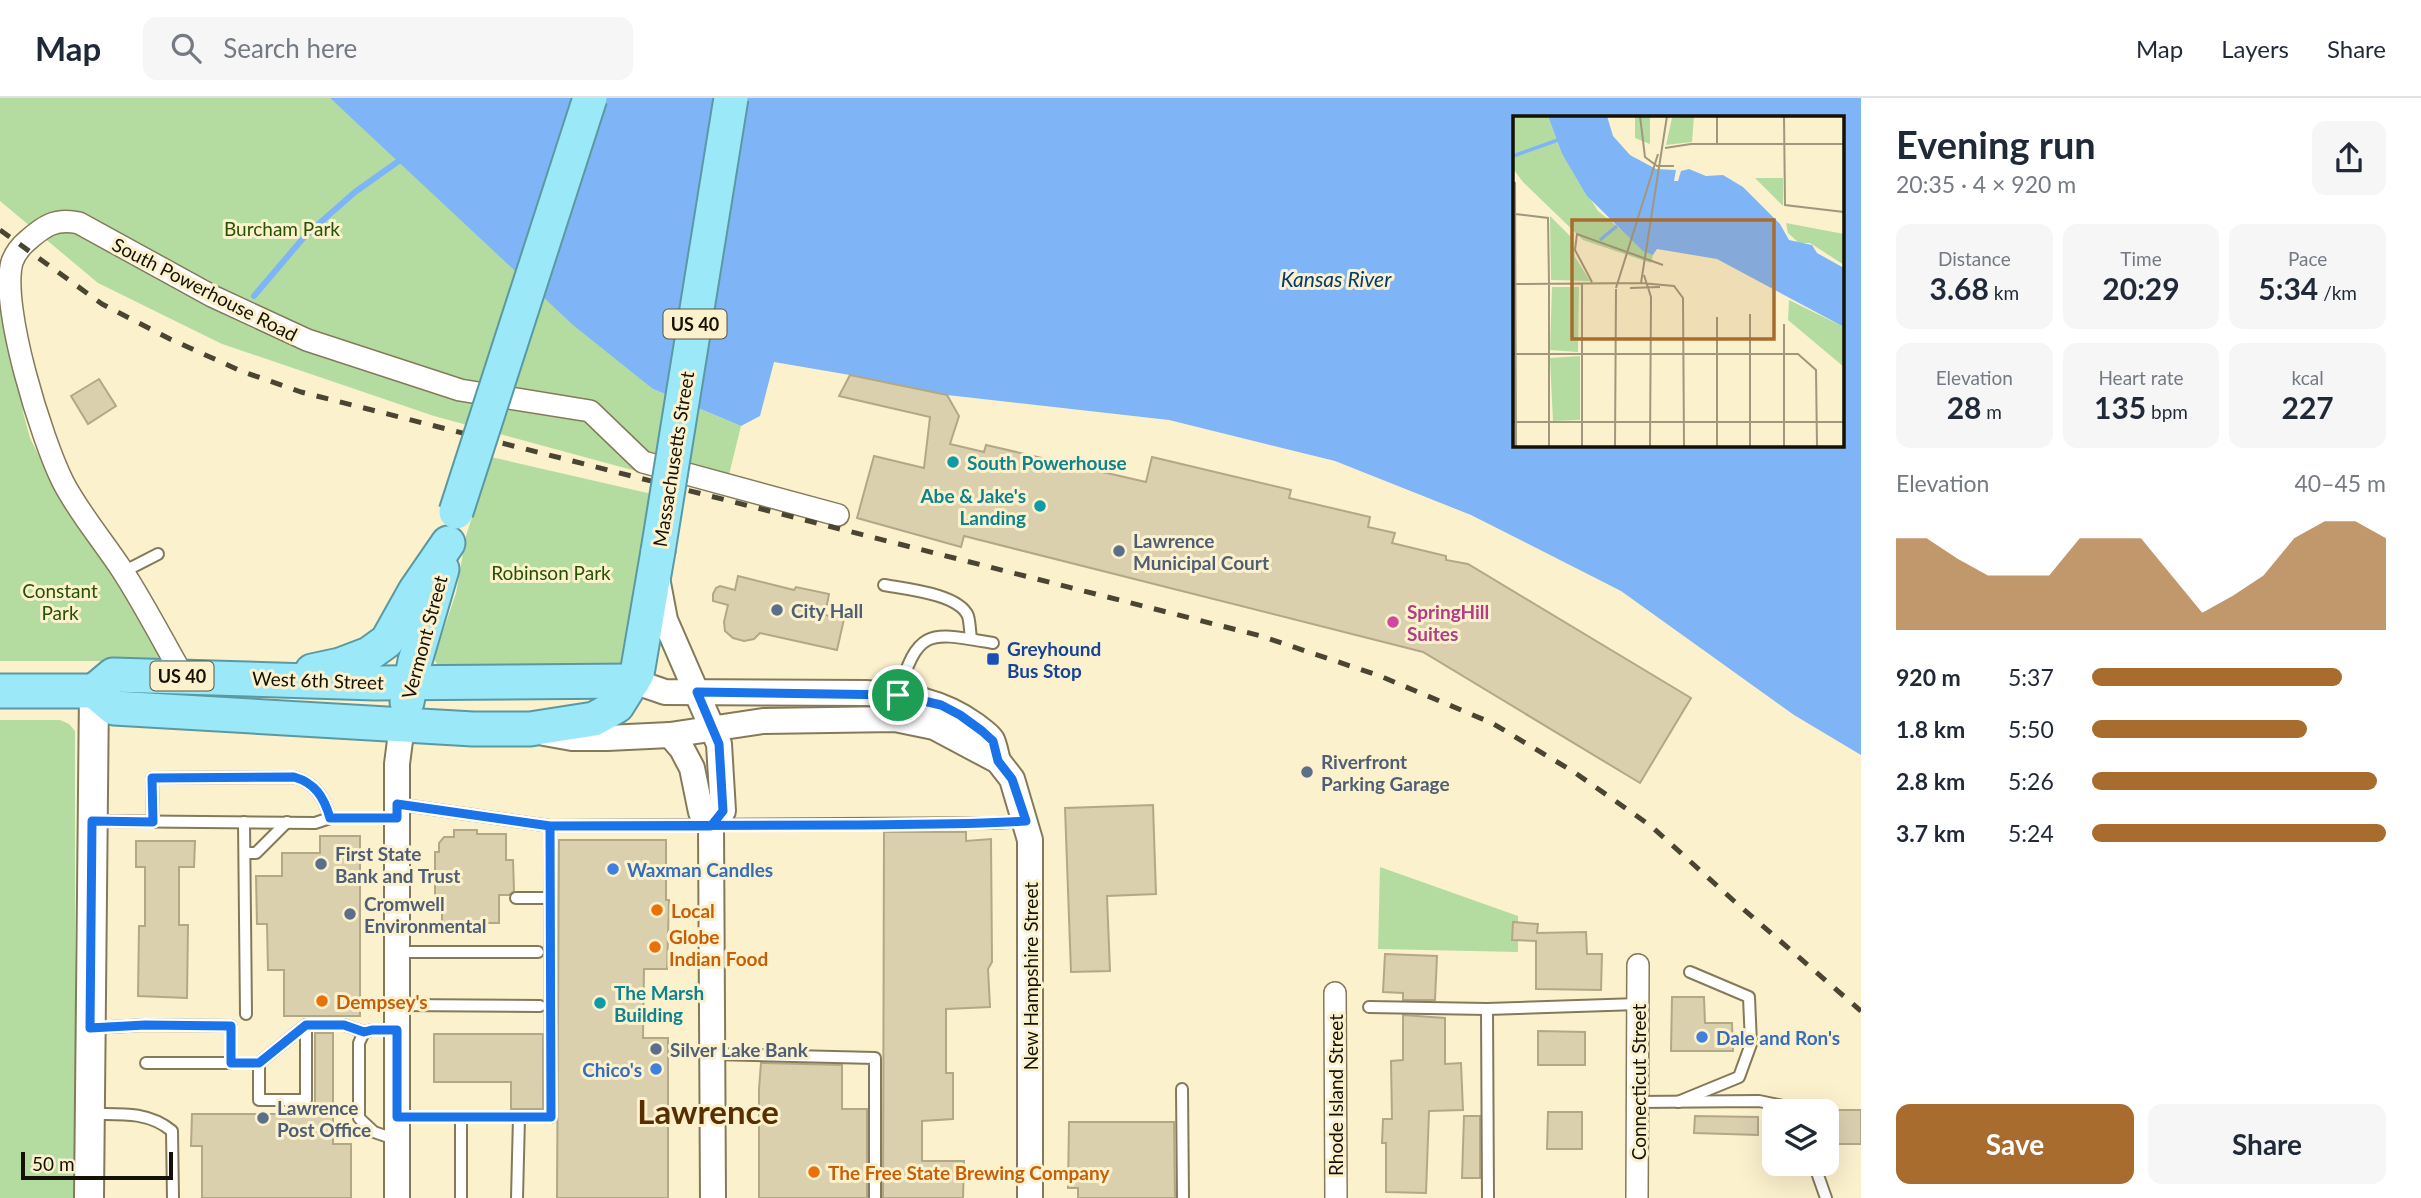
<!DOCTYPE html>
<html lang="en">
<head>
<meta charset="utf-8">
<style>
	body { margin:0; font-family:Lato,sans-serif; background:#f6f6f7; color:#1f2937; height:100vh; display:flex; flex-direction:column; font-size:26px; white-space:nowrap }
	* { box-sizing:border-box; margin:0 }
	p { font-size:23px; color:#747a83 }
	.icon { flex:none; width:38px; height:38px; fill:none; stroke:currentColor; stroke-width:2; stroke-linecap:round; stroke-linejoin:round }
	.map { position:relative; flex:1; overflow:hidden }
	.sheet { display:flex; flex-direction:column; background:#fff; width:560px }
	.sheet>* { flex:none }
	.tools { position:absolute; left:1762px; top:1001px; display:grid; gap:14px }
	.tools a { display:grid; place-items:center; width:77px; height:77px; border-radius:14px; background:#fff; box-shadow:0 7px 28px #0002; font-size:35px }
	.scale { position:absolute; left:21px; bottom:18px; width:152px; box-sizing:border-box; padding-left:7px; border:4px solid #151105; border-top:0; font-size:19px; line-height:24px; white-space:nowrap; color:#151105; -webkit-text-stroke:5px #fcf1cd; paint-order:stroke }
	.pin { position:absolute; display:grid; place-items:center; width:60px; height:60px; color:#fff; margin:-30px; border:4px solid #fff; border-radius:50%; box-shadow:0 2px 7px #0007 }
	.round { display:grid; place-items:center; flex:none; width:74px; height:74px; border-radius:14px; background:#f6f6f7 }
	.summary { display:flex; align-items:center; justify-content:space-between; height:119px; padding:0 35px }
	h1 { font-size:38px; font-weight:700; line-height:52px }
	.figures { display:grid; grid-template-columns:repeat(3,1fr); gap:10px; height:119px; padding:7px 35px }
	.figures div { display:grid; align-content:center; border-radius:14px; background:#f6f6f7; text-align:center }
	.figures b { font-size:30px; font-weight:700 }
	.figures small { font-size:19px; font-weight:400 }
	.figures p { font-size:19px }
	.chart { height:196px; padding:14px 35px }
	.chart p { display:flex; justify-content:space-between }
	.chart svg { width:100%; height:126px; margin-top:7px; fill:#a86c2f; opacity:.7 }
	.action { display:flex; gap:14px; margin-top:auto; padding:14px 35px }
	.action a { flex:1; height:80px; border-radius:14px; background:#a86c2f; color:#fff; font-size:28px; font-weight:700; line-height:80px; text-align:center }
	.action a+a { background:#f6f6f7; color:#1f2937 }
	ul { padding:0 35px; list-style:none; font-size:23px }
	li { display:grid; grid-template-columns:112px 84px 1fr; align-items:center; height:52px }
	li i { height:18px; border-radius:9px; background:#a86c2f }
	header { display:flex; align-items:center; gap:42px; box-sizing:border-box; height:98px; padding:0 35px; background:#fff; border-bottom:2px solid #e0e1e3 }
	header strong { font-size:33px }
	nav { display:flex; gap:38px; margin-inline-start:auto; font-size:24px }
	.search { width:490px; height:63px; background:#f6f6f7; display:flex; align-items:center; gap:18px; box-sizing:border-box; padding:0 24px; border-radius:14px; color:#747a83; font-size:26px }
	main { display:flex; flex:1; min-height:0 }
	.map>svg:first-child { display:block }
	.green { fill:#b4dca1 }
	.water { fill:#7fb5f7; fill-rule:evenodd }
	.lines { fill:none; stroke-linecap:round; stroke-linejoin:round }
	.stream { stroke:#7fb5f7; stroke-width:6 }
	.building { fill:#dbd0ae; stroke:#b2a886; stroke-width:2 }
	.service-casing { stroke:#847a5a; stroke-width:14 }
	.minor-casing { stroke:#847a5a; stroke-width:24 }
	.tertiary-casing { stroke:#847a5a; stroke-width:28 }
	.secondary-casing { stroke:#847a5a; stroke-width:32 }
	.trunk-casing { stroke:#5b99a2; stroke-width:37 }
	.service { stroke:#fff; stroke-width:10 }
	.minor { stroke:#fff; stroke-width:21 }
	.tertiary { stroke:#fff; stroke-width:24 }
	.secondary { stroke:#fff; stroke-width:28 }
	.trunk { stroke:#9ae8f8; stroke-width:33 }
	.rail { stroke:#4a4533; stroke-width:5; stroke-dasharray:12 12; stroke-linecap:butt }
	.trunk-bridge-casing { stroke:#5b99a2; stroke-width:37; stroke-linecap:butt }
	.trunk-bridge { stroke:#9ae8f8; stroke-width:33 }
	.route-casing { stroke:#fff; stroke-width:14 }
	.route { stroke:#1a73e8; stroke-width:9 }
	.culture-dot { fill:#0f9aa8; stroke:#fcf1cd; stroke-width:2.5 }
	.service-dot { fill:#5c6f8a; stroke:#fcf1cd; stroke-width:2.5 }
	.hotel-dot { fill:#d1479c; stroke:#fcf1cd; stroke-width:2.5 }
	.transit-dot { fill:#1a4fb4; stroke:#fcf1cd; stroke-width:2.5 }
	.shop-dot { fill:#3f7fe0; stroke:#fcf1cd; stroke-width:2.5 }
	.food-dot { fill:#e8710a; stroke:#fcf1cd; stroke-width:2.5 }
	.labels { text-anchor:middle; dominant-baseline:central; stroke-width:6; stroke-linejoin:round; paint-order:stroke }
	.shield { fill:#fcf1cd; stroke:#5a5441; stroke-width:2 }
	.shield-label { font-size:18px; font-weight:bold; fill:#151105 }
	.park-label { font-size:19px; fill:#265202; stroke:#fcf1cd }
	.street-label { font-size:19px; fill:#151105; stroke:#fcf1cd }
	.culture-label { font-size:19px; font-weight:bold; fill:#0d838f; stroke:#fcf1cd; text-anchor:start }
	.service-label { font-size:19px; font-weight:bold; fill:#4e5e75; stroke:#fcf1cd; text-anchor:start }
	.hotel-label { font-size:19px; font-weight:bold; fill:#b23c85; stroke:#fcf1cd; text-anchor:start }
	.transit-label { font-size:19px; font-weight:bold; fill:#164399; stroke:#fcf1cd; text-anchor:start }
	.shop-label { font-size:19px; font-weight:bold; fill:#366cbe; stroke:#fcf1cd; text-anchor:start }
	.food-label { font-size:19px; font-weight:bold; fill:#c56008; stroke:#fcf1cd; text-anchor:start }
	.water-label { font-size:21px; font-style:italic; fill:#033b76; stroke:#fcf1cd }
	.town-label { font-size:33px; font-weight:bold; fill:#572f00; stroke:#fcf1cd }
	.inset-river { fill:none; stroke:#7fb5f7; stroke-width:3.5 }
	.inset-road { fill:none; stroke:#a0977d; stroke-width:2 }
	.view { fill:#a86c2f; fill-opacity:0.15; stroke:#a86c2f; stroke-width:3.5 }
	.inset-edge { fill:none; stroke:#151105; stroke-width:3.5 }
</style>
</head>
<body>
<header>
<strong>Map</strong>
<div class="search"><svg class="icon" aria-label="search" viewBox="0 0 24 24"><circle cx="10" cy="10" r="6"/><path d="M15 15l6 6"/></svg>Search here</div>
<nav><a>Map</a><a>Layers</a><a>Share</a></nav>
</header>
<main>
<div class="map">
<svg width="1861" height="1100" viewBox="0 0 1861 1100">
	<rect width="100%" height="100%" fill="#fcf1cd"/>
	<g class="green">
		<path d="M0 0H330L653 291 741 328 724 397 434 318 222 246 98 185 0 103Z"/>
		<path d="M0 164 3 168V214L12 264 20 284 23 314 30 340 43 366 68 409 107 463 154 545 161 563H0Z"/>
		<path d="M491 359 652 396 623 569H438L434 560 456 495 466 438Z"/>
		<path d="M0 622H60L69 626 75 633V1100H0Z"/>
		<path d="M1380 769 1518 818V854L1378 851Z"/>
	</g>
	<path class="water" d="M330 0H1861V657L1794 617 1621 493 1471 417 1335 363 1169 322 947 297 850 277 774 264 760 318 741 328 653 291 573 227ZM1514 19H1842V346H1514Z"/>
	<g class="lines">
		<path class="stream" d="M254 198 305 138 355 94 403 60"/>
	</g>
	<g class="building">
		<path d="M850 277 947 297 959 318 950 346 984 354 986 347 1146 384 1152 359 1291 392 1289 400 1370 419 1368 429 1395 435 1392 445 1446 458V462L1468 466 1691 600 1640 685 1423 554 964 438 961 449 857 420 874 358 924 370 930 319 839 298Z"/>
		<path d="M99 281 116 308 88 326 71 298Z"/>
		<path d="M738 478 794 492 796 489 829 496 825 517 844 521 837 552 760 535 754 541 744 543 733 540 725 533 724 524 728 507 713 503V496L716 490 720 488 735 492Z"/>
		<path d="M1153 707 1156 796 1107 798 1110 873 1071 874 1065 710Z"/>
		<path d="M454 732H477V736H506V762H513L514 793 509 797H499V825H442V802H435V754H439V745L444 739H454Z"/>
		<path d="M884 734H966V743L991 741 992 864 988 871 990 909 946 911V975H953V1021L922 1023V1063H964L963 1100H883Z"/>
		<path d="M320 738H360V918H284V872H268L267 826H257L256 778H282V755H320Z"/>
		<path d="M559 742H666V802H669L667 871H644L643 940H668V1100H557Z"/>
		<path d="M136 743H195L194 769H179V827H188L187 900 138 898 139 828H145V769H136Z"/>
		<path d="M1513 824 1538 826 1537 835 1586 834 1587 856H1602L1601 892 1536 891V843L1512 842Z"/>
		<path d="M1385 856 1437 858 1435 902H1403V895L1383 894Z"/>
		<path d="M1672 899H1704L1705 925H1732L1733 953H1671Z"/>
		<path d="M1403 917 1445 920V966L1461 965 1463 1012 1429 1013 1426 1095 1386 1094V1045H1382L1383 1021H1392L1391 963 1403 962Z"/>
		<path d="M1538 933 1585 934V967H1538Z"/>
		<path d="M315 935H333V1046H351V1100H202V1048H191L192 1016H315Z"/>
		<path d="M434 936H543V1011H511V984H434Z"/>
		<path d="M761 965 842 967V1011H867V1100H759V991Z"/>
		<rect x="1838" y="1012" width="23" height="34"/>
		<path d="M1548 1014H1582V1051H1547Z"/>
		<path d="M1464 1018H1480V1080H1462Z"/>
		<path d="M1695 1018 1758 1019V1037L1694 1035Z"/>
		<path d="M1069 1024H1174L1175 1100H1078V1090H1068Z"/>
	</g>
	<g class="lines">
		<g class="service-casing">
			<g id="service">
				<path d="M123 474 158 456"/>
				<path d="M884 487C906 491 959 496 968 518 970 525 970 534 971 541"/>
				<path d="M898 597C918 529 929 534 993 545"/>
				<path d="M397 706 550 728 995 725 1026 723"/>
				<path d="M95 723 315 725 330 720H397"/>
				<path d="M153 724 152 680 294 679C315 685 324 699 330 720"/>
				<path d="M244 724 246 916"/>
				<path d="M245 755H256L287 724"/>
				<path d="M516 800H550"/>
				<path d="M397 854H538"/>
				<path d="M397 907 540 908"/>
				<path d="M1369 909 1487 911 1638 906"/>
				<path d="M1487 911 1488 1100"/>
				<path d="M93 930 145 927 231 928V965"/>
				<path d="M714 956 875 960V1100"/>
				<path d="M146 965H259L306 927H344L364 934"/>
				<path d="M259 965V1002H306V927"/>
				<path d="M1182 991 1183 1100"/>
				<path d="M1637 1004 1759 1003 1788 1009 1791 1013"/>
				<path d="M1678 1004 1739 979 1751 946 1749 899 1690 874"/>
				<path d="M90 1016C119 1016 148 1013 172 1033L173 1100"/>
				<path d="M397 1019H551L550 728"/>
				<path d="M461 1019V1100"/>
				<path d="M397 1042 374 1034 359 1020V945L364 934 372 932H397"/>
				<path d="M1814 1066 1826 1100"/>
				<path d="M517 1100 519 1019"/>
			</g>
		</g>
		<g class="minor-casing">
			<g id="minor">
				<path d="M183 578C163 543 144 506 122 472 103 443 79 415 63 384 42 342 0 209 12 164 15 156 21 148 27 143 44 128 55 120 79 125L212 198 307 242 460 292 590 313 643 364 838 417"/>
				<path d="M1335 895 1336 1100"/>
				<path d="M1637 1100 1638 867"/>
			</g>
		</g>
		<g class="tertiary-casing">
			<g id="tertiary">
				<path d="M658 485 665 522 719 646 723 713 711 728"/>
				<path d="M633 583 665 594 866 595C907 597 942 603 975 627 981 632 988 636 992 642 995 648 996 657 998 663"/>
				<path d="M544 635 572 640H607L670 637 763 623 895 621 934 629 998 663 1012 681 1030 742V1100"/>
				<path d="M670 637 682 651 692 670 701 714 711 728 713 1100"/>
				<path d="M397 1100V666L402 627"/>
			</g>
		</g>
		<g class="secondary-casing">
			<path id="secondary" d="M89 1100 94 593"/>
		</g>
		<g class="trunk-casing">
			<g id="trunk">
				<path d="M312 573 340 567 369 556 387 543 415 493 448 445"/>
				<path d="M0 593H94L114 610 473 631H530L594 621 617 608 637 576 658 453"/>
				<path d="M94 593 113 577 375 585 633 583"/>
				<path d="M407 604 415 563 442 471"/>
			</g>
		</g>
		<use href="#service" class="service"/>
		<use href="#minor" class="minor"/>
		<use href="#tertiary" class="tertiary"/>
		<use href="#secondary" class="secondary"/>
		<use href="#trunk" class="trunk"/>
		<path class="rail" d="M0 132 102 206 170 241 241 273 301 294 1261 538 1380 578 1492 625 1574 674 1651 728 1734 803 1861 913"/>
		<g class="trunk-bridge-casing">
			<g id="trunk-bridge">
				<path d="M456 414 590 0"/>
				<path d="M658 453 731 0"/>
			</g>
		</g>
		<use href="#trunk-bridge" class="trunk-bridge"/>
	</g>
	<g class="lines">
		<g class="route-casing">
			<path id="route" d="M898 597 697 594 719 646 723 713 711 728H550L397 706V720H330C324 699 315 685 294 679L152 680 153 724 92 723 90 930 145 927 231 928V965H259L306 927H344L364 934 372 932H397V1019H551L550 728C650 728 750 728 850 727 908 726 968 727 1026 723L1012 681 998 663 993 643 982 633 960 617 941 607 898 597"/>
		</g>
		<use href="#route" class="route"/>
	</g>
	<g class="culture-dot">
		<circle cx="953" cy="364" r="7"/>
		<circle cx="1040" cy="408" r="7"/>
		<circle cx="600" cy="905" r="7"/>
	</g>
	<g class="service-dot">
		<circle cx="1119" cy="453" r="7"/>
		<circle cx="777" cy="512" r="7"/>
		<circle cx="1307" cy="674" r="7"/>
		<circle cx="321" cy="766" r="7"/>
		<circle cx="350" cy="816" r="7"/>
		<circle cx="656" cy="951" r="7"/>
		<circle cx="263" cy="1020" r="7"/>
	</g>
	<circle class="hotel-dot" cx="1393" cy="524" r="7"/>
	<rect class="transit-dot" x="986" y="554" width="14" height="14" rx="3.5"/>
	<g class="shop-dot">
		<circle cx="613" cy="771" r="7"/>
		<circle cx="1702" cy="939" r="7"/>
		<circle cx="656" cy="971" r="7"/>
	</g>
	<g class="food-dot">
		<circle cx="657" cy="812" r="7"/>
		<circle cx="655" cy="849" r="7"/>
		<circle cx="322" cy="903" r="7"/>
		<circle cx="814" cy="1074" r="7"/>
	</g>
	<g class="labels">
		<g class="shield">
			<rect x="663.5" y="211.5" width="63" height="29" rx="5"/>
			<rect x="150.5" y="563.5" width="63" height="29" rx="5"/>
		</g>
		<g class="shield-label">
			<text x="695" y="226">US 40</text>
			<text x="182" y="578">US 40</text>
		</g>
		<g class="park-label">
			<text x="282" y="130">Burcham Park</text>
			<text x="551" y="474">Robinson Park</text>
			<text x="60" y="492">Constant<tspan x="60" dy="22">Park</tspan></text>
		</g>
		<g class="street-label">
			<text transform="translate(205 191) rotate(27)">South Powerhouse Road</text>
			<text transform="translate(673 361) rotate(-81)">Massachusetts Street</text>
			<text transform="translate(424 539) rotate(-75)">Vermont Street</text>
			<text transform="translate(318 582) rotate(2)">West 6th Street</text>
			<text transform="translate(1030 878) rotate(-90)">New Hampshire Street</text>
			<text transform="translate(1638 984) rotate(-90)">Connecticut Street</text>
			<text transform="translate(1335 997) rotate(-90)">Rhode Island Street</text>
		</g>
		<g class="culture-label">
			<text x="967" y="364">South Powerhouse</text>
			<text x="1026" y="397" text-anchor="end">Abe &amp; Jake's<tspan x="1026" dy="22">Landing</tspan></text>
			<text x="614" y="894">The Marsh<tspan x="614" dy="22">Building</tspan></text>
		</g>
		<g class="service-label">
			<text x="1133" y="442">Lawrence<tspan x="1133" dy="22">Municipal Court</tspan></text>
			<text x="791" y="512">City Hall</text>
			<text x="1321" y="663">Riverfront<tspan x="1321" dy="22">Parking Garage</tspan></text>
			<text x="335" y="755">First State<tspan x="335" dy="22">Bank and Trust</tspan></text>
			<text x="364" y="805">Cromwell<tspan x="364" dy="22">Environmental</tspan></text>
			<text x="670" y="951">Silver Lake Bank</text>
			<text x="277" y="1009">Lawrence<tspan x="277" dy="22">Post Office</tspan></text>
		</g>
		<g class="hotel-label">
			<text x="1407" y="513">SpringHill<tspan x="1407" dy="22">Suites</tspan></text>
		</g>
		<g class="transit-label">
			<text x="1007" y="550">Greyhound<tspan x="1007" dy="22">Bus Stop</tspan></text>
		</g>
		<g class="shop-label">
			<text x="627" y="771">Waxman Candles</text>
			<text x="1716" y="939">Dale and Ron's</text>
			<text x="642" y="971" text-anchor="end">Chico's</text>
		</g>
		<g class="food-label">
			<text x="671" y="812">Local</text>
			<text x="669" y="838">Globe<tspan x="669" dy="22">Indian Food</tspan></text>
			<text x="336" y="903">Dempsey's</text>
			<text x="828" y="1074">The Free State Brewing Company</text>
		</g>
		<g class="water-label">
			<text x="1336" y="180">Kansas River</text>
		</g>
		<g class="town-label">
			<text x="708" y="1013">Lawrence</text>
		</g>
	</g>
	<g transform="translate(1513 18)">
		<rect width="331" height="331" fill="#fcf1cd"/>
		<path d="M0 0H35L49 38 85 95 140 139 138 147 70 124 10 66 0 53ZM181 0 179 26 153 29 159 2ZM122 1H137V28L144 31 122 22ZM242 62H270V90ZM37 100 59 122 62 141 77 165 38 164ZM273 107 331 118V149L297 127H286L275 117ZM39 171H66L65 236 37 234ZM276 184 331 211V251L275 204ZM67 240V304L40 305 37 242Z" fill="#b4dca1"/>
		<path d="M35 0H94L100 20 117 39 143 53 163 54 161 65H165L168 55 176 53 193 60 210 59 230 71 267 108 276 124 299 129 304 137 331 152V211L204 143 144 133 140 139 130 135 74 80 49 38Z" fill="#7fb5f7"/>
		<path class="inset-river" d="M0 40 45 24M87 124 104 110"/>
		<path class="inset-road" d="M127 0 132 41 144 50H161M204 0V28M271 0 272 89 331 96M152 32 178 28H331M2 66 3 330M2 98 35 102 36 167M131 159 138 181 137 330M79 166 62 134 64 118 150 149M128 167 161 170 170 182 171 330M128 167 154 0M0 168 128 167M103 172 145 38M117 172 147 171M237 198V330M204 201V330M271 208V330M0 238H285L303 254 304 330M0 306H331M36 330V168M69 330V168M102 330 103 173"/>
		<path class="view" d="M59 104H261V223H59Z"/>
		<rect width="331" height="331" class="inset-edge"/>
	</g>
</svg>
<div class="tools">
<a><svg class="icon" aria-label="layers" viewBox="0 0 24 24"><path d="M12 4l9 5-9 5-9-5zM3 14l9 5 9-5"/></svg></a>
</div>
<div class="scale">50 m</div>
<div class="pin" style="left:898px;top:597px;background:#1e9e55"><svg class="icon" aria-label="arrive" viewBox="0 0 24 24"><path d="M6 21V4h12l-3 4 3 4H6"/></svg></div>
</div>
<section class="sheet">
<div class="summary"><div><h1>Evening run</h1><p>20:35 · 4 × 920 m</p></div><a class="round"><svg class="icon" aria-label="share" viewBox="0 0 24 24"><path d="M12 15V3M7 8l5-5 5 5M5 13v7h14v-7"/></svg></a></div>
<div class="figures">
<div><p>Distance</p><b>3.68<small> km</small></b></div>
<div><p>Time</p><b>20:29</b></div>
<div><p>Pace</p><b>5:34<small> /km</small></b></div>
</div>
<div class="figures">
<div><p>Elevation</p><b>28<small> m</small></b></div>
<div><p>Heart rate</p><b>135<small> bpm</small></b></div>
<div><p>kcal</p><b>227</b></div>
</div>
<div class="chart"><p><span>Elevation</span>40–45 m</p>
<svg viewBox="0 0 160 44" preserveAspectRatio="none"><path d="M0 44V12L10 12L20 19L30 25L40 25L50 25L60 12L70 12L80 12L90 25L100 38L110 32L120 25L130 12L140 6L150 6L160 12V44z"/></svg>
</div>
<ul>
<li><b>920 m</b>5:37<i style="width:85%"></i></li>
<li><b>1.8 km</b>5:50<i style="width:73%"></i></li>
<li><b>2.8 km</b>5:26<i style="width:97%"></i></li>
<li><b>3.7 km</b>5:24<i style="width:100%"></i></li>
</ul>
<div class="action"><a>Save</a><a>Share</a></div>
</section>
</main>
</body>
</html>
